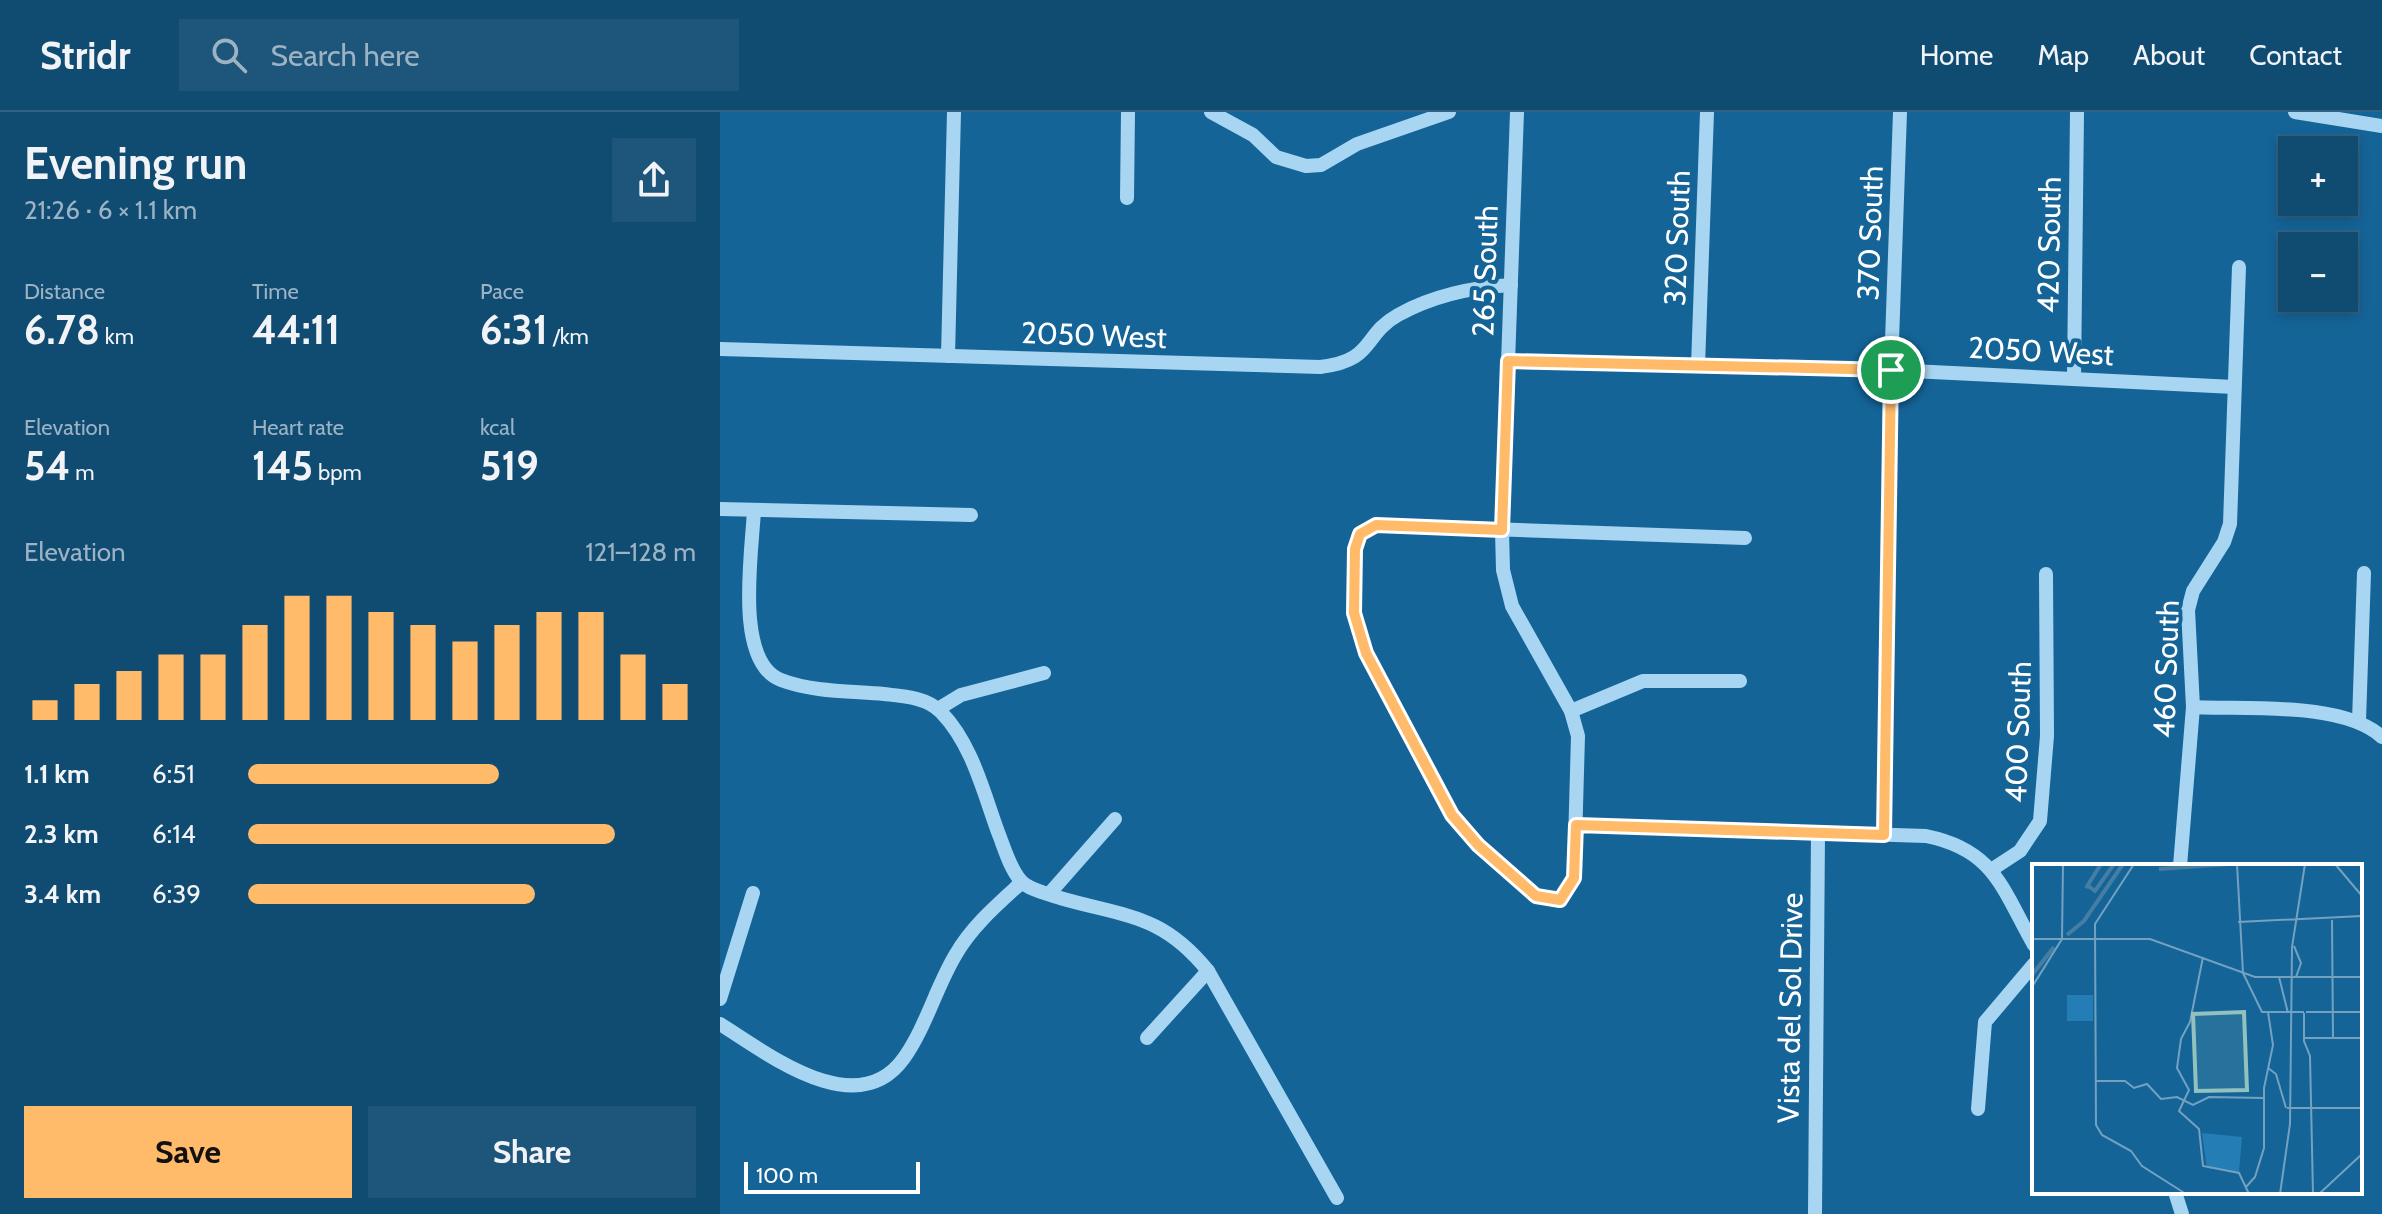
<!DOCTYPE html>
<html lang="en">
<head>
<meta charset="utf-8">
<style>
	body { margin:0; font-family:Cabin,sans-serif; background:#1e557a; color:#f1f3f6; height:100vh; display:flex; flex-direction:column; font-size:30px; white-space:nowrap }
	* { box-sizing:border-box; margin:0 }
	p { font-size:26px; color:#9cb3c4 }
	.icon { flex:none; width:44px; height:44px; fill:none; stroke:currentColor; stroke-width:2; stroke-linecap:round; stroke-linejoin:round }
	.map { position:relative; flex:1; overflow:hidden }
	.drawer { display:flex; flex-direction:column; background:#104b72; width:720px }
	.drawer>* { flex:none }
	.fabs { position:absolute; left:1558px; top:24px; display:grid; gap:16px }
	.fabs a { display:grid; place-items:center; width:80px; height:80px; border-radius:0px; background:#104b72; box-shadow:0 4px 12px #0003,0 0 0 2px #306384; font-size:40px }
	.scale { position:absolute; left:24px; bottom:20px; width:176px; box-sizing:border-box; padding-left:8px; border:4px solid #fff; border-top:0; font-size:22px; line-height:28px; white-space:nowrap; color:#fff; -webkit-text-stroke:6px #156498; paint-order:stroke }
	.pin { position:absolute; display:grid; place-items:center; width:68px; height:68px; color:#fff; margin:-34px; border:4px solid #fff; border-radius:50%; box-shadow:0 2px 8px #0007 }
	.round { display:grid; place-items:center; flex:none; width:84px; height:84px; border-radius:0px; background:#1e557a }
	.summary { display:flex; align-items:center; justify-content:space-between; height:136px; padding:0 24px }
	h1 { font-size:44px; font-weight:700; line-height:60px }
	.stats { display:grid; grid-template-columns:repeat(3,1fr); gap:12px; height:136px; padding:8px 24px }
	.stats div { display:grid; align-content:center }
	.stats b { font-size:40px; font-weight:700 }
	.stats small { font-size:22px; font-weight:400 }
	.stats p { font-size:22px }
	.chart { height:224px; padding:16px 24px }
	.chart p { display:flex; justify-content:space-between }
	.chart svg { width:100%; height:144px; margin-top:8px; stroke:#ffbb6a; stroke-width:6 }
	.button { display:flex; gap:16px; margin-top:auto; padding:16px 24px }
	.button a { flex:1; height:92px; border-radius:0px; background:#ffbb6a; color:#111; font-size:32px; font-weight:700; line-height:92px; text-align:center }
	.button a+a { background:#1e557a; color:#f1f3f6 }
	ul { padding:0 24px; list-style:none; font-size:26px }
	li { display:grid; grid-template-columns:128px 96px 1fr; align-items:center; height:60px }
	li i { height:20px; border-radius:10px; background:#ffbb6a }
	header { display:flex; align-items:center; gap:48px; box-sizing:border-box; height:112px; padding:0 40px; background:#104b72; border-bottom:2px solid #306384 }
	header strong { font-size:38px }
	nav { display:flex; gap:44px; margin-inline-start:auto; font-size:28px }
	.search { width:560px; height:72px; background:#1e557a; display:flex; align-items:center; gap:20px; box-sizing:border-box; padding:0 28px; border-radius:0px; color:#9cb3c4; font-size:30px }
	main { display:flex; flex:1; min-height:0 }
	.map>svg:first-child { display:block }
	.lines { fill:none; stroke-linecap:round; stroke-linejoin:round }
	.minor { stroke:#a8d6f2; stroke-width:14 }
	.route-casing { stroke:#fff; stroke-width:16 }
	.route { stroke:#ffbb6a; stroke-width:10 }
	.labels { text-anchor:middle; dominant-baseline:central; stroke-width:8; stroke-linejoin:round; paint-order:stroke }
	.street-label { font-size:30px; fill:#fff; stroke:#156498 }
	.inset-river { fill:none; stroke:#467da2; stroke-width:4 }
	.inset-road { fill:none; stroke:#73a2c1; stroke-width:2 }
	.view { fill:#93c1be; fill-opacity:0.15; stroke:#93c1be; stroke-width:4 }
	.inset-edge { fill:none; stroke:#fff; stroke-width:4 }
</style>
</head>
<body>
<header>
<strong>Stridr</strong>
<div class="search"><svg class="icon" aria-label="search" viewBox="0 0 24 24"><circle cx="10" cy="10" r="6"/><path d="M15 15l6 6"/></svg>Search here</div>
<nav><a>Home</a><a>Map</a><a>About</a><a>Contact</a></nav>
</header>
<main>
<section class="drawer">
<div class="summary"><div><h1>Evening run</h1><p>21:26 · 6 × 1.1 km</p></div><a class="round"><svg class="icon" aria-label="share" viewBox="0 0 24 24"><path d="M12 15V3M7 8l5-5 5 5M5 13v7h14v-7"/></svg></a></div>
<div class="stats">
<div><p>Distance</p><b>6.78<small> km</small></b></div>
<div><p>Time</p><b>44:11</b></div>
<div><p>Pace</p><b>6:31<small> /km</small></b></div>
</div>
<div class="stats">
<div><p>Elevation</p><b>54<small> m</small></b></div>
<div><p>Heart rate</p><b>145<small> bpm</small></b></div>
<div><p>kcal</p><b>519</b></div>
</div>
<div class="chart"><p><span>Elevation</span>121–128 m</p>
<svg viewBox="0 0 160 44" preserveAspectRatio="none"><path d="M5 44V38M15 44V33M25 44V29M35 44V24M45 44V24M55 44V15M65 44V6M75 44V6M85 44V11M95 44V15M105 44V20M115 44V15M125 44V11M135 44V11M145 44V24M155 44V33"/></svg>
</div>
<ul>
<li><b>1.1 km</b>6:51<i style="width:56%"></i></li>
<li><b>2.3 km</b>6:14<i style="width:82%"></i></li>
<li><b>3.4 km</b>6:39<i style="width:64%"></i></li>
</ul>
<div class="button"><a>Save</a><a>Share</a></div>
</section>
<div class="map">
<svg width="1662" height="1102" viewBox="0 0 1662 1102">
	<rect width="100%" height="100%" fill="#156498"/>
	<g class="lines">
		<g class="minor">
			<path d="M491 0 533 23 556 45 586 54 601 53 637 32 729 0"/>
			<path d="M797 0 782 418 783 458 792 494 851 599 858 624 854 766 840 788 816 784 758 733 732 703 646 541 634 501 635 437 640 422 656 413 1025 426"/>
			<path d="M1575 0 1662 14"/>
			<path d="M407 86 408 0"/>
			<path d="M0 237 600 255C655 249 642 223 678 203 712 184 754 175 791 173"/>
			<path d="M228 244 234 0"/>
			<path d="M788 249 1171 258 1514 275"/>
			<path d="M978 254 987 0"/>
			<path d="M1354 266 1357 0"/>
			<path d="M0 397 251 403"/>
			<path d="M34 398C32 441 14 550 61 568 92 580 131 579 164 582 182 584 207 585 221 600 252 632 263 679 278 720 284 735 290 757 301 769 309 778 329 782 340 786 406 805 442 802 488 859L617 1086"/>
			<path d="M1473 595C1526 598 1622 589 1662 625"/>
			<path d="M218 597 241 583 324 561"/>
			<path d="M851 599 923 569H1020"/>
			<path d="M1639 609 1644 461"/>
			<path d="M856 713 1206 724C1275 738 1282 777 1314 833"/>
			<path d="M1164 723 1171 258 1180 0"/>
			<path d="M1460 754 1473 595 1468 498 1473 479 1504 430 1510 412 1519 155"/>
			<path d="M1271 758 1300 739 1320 709 1327 624 1326 462"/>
			<path d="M329 782 395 707"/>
			<path d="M0 887 33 781"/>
			<path d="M0 912C48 942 137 1012 184 946 206 915 216 875 236 842 252 814 278 792 302 770"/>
			<path d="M427 926 488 859"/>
			<path d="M1258 997 1265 910 1314 852"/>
			<path d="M1455 1080 1462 1102"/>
			<path d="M1095 1101 1098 722"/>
		</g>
	</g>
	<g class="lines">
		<g class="route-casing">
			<path id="route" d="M788 249 1171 258 1164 723 856 713 854 766 840 788 816 784 758 733 732 703 646 541 634 501 635 437 640 422 656 413 782 418Z"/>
		</g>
		<use href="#route" class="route"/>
	</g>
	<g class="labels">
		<g class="street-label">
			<text transform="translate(1150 121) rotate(-88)">370 South</text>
			<text transform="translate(957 126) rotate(-88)">320 South</text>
			<text transform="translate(1329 133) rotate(-89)">420 South</text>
			<text transform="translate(765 159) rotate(-88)">265 South</text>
			<text transform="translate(374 223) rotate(2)">2050 West</text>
			<text transform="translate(1321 239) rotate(3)">2050 West</text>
			<text transform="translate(1446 557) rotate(-88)">460 South</text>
			<text transform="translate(1298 620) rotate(-88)">400 South</text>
			<text transform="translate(1070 896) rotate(-89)">Vista del Sol Drive</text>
		</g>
	</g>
	<g transform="translate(1312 752)">
		<rect width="330" height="330" fill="#156498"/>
		<path d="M35 131H61V157H35ZM170 269 210 273 207 308 175 304Z" fill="#247eb5"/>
		<path class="inset-river" d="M127 5 197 0M55 21 63 27 82 0M54 24 69 0M35 71 52 57 91 0M0 111 22 83"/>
		<path class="inset-road" d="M102 0 63 60 64 261 70 271 99 287 110 302 154 330M205 0 211 109M303 0 330 32M300 56 301 174M206 58 330 52M0 75H118L223 113H330M30 75 31 0M262 82 269 99 264 113M171 93 158 158 149 175 145 204 157 226 147 247 167 265 171 302 207 309 217 330M211 109 230 148H272M247 113 256 149M0 123 30 75M274 148H330M272 149V177L278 192 281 330M272 174H330M236 204 244 210 254 244M64 217H93L102 224 115 220 129 235 145 233 161 241 177 233 232 234M255 244H330M214 323 223 313 232 284V224L241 181 236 148M248 330 258 260 260 83 273 0M287 330 330 290"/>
		<path class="view" d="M212 148 215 226 164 227 161 150Z"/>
		<rect width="330" height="330" class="inset-edge"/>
	</g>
</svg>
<div class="fabs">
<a>+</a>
<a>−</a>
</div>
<div class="scale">100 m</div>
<div class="pin" style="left:1171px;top:258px;background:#1e9e55"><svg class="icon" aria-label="arrive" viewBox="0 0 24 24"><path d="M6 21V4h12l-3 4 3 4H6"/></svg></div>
</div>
</main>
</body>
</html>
